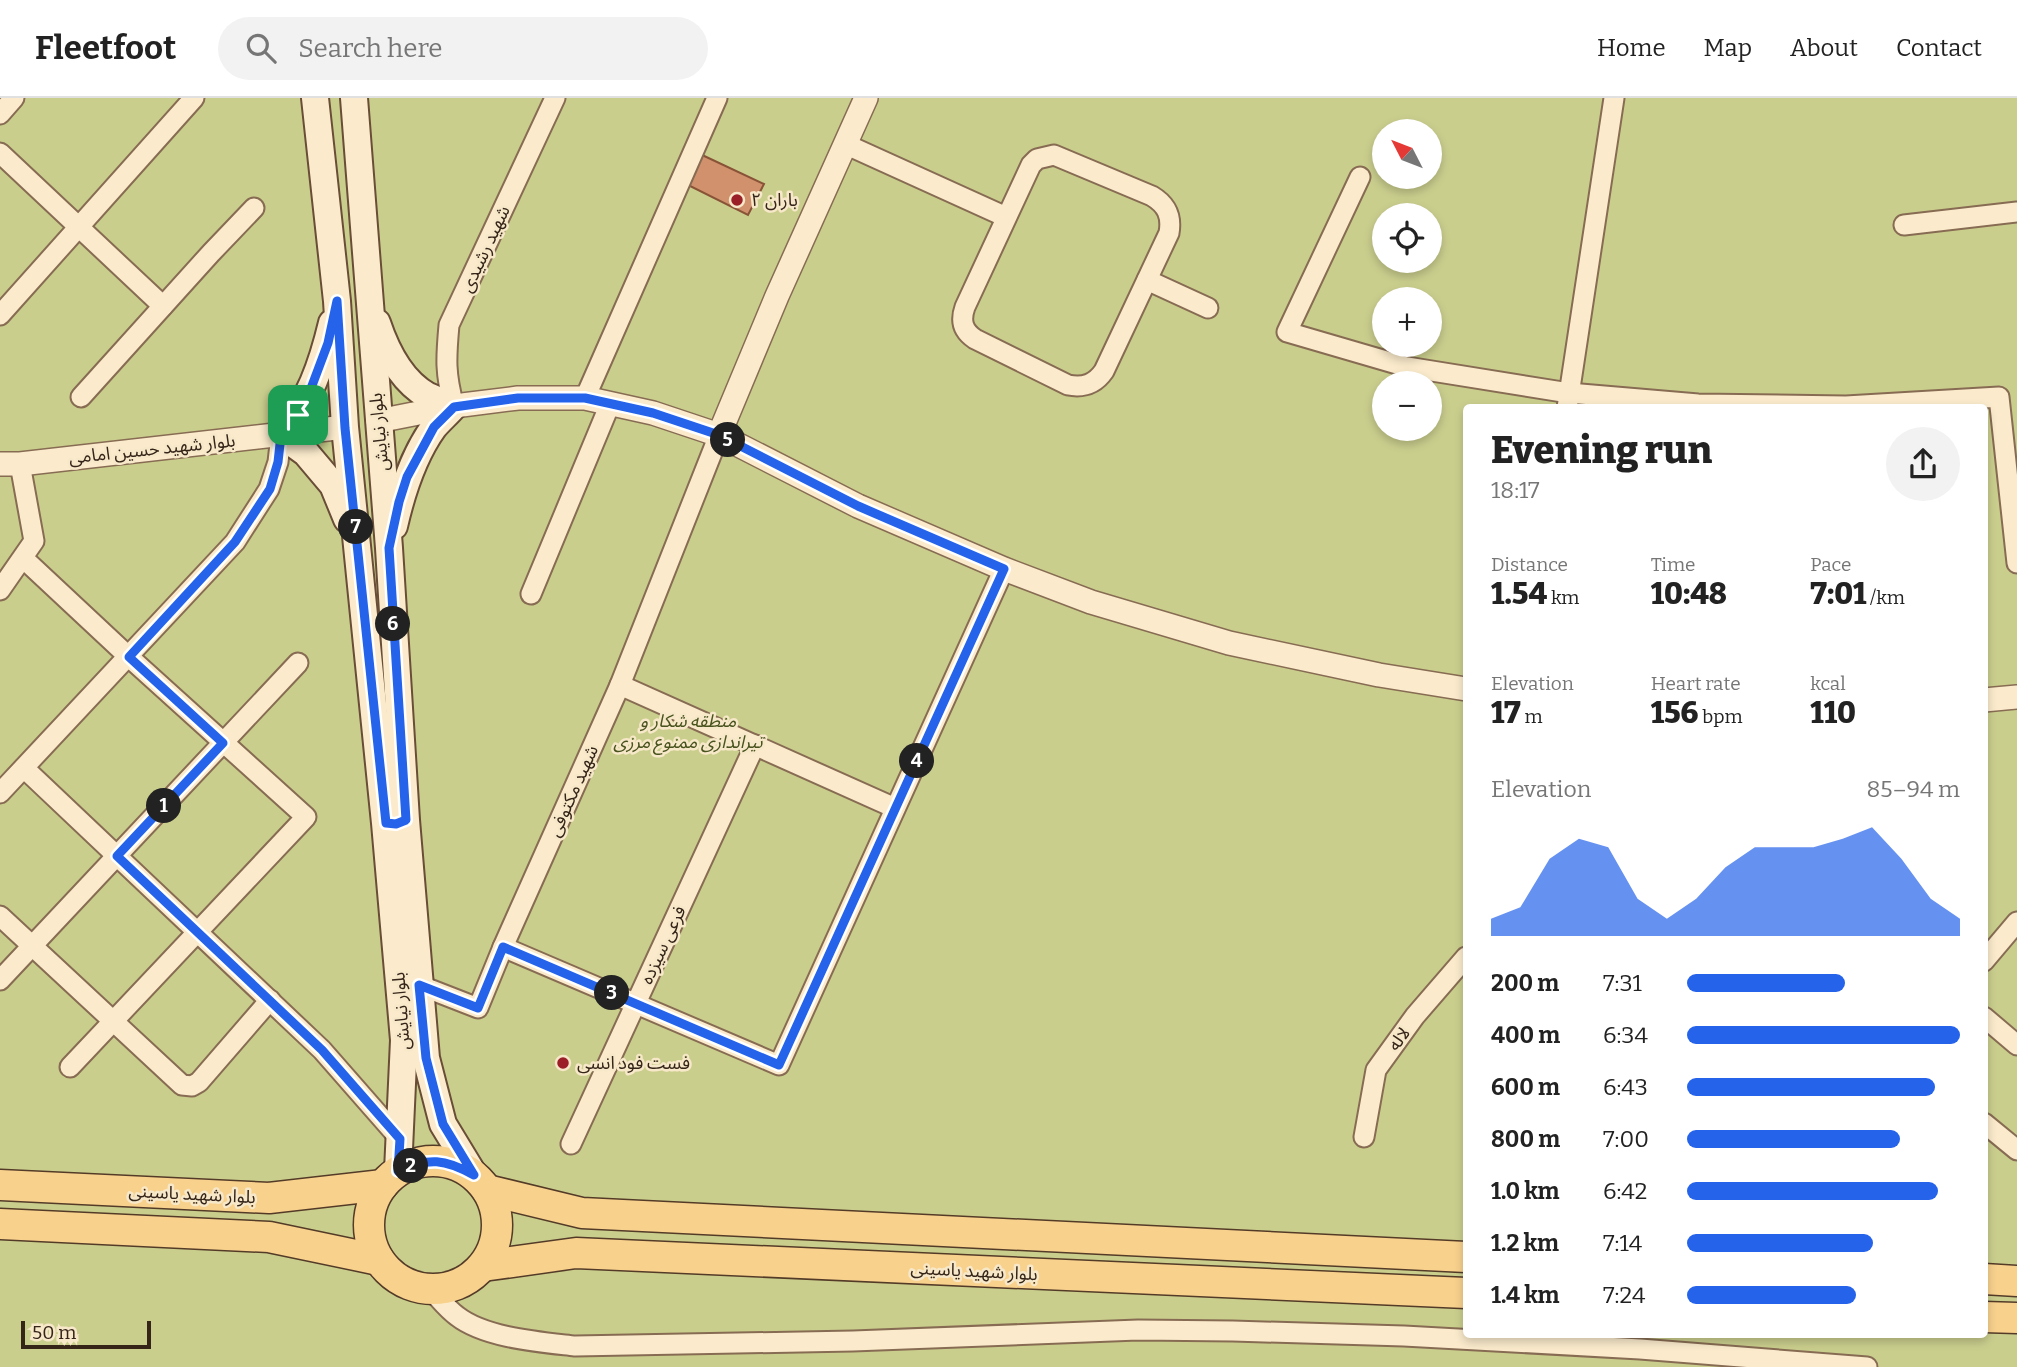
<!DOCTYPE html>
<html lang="en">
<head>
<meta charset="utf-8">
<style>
	body { margin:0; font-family:Bitter,"Noto Sans Arabic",serif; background:#f2f2f2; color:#222; height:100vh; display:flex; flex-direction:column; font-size:26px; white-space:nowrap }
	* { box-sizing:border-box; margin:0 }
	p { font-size:23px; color:#767676 }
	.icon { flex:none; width:38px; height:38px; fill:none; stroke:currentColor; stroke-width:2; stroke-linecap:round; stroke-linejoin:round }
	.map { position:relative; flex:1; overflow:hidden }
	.details { position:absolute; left:1463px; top:306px; width:525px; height:934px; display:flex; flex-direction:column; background:#fff; border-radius:7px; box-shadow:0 4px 10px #0003 }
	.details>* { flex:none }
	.needle { width:46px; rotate:312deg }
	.controls { position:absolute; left:1372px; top:21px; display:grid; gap:14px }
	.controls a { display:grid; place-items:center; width:70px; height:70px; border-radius:50%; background:#fff; box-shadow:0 4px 10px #0003; font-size:35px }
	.scale { position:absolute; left:21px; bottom:18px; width:130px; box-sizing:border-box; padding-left:7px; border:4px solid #352519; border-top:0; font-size:19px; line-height:24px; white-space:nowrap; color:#352519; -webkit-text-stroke:5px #f7e8c9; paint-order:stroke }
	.pin { position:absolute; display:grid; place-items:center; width:60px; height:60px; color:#fff; margin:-30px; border-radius:14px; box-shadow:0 4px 10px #0006 }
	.km { position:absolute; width:35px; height:35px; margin:-18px; border-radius:50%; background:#222; color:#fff; font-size:19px; line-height:35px; text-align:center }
	.round { display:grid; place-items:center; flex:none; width:74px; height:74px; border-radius:37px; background:#f2f2f2 }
	.summary { display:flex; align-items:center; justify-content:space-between; height:119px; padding:0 28px }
	h1 { font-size:38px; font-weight:800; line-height:52px }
	.stats { display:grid; grid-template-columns:repeat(3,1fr); gap:10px; height:119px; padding:7px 28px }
	.stats div { display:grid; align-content:center }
	.stats b { font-size:30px; font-weight:800 }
	.stats small { font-size:19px; font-weight:400 }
	.stats p { font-size:19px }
	.chart { height:196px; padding:14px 28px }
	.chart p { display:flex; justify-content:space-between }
	.chart svg { width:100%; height:126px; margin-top:7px; fill:#2563eb; opacity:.7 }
	ul { padding:0 28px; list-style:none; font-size:23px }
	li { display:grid; grid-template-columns:112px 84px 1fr; align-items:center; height:52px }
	li i { height:18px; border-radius:9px; background:#2563eb }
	header { display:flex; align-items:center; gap:42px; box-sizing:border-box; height:98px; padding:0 35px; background:#fff; border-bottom:2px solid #e0e0e0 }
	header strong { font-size:33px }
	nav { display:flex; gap:38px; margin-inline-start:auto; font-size:24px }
	.search { width:490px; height:63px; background:#f2f2f2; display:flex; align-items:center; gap:18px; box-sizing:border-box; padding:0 24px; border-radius:38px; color:#767676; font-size:26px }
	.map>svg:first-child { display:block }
	.green { fill:#cace8d; fill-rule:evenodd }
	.building { fill:#d1916c; stroke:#885337; stroke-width:2 }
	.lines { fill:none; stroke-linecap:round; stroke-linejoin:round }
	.minor-casing { stroke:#876c53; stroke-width:23 }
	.tertiary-casing { stroke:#876c53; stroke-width:26 }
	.secondary-casing { stroke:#694d37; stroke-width:30 }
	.primary-casing { stroke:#543b28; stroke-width:33 }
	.minor { stroke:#fbebcc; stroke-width:19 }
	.tertiary { stroke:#fbebcc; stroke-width:23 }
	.secondary { stroke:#fbebcc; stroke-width:26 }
	.primary { stroke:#f8d18d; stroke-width:30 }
	.route-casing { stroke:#fff; stroke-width:14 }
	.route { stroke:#2563eb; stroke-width:9 }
	.poi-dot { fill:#9a1f26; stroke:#f7e8c9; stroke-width:2.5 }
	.labels { text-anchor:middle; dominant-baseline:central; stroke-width:5; stroke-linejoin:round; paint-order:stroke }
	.poi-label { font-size:18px; fill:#352519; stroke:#f7e8c9; text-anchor:start }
	.street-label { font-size:18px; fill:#352519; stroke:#f7e8c9 }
	.park-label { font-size:18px; font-style:italic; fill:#48531e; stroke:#f7e8c9 }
</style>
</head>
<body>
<header>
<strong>Fleetfoot</strong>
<div class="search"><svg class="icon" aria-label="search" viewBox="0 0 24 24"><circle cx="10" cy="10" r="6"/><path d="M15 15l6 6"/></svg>Search here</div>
<nav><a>Home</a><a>Map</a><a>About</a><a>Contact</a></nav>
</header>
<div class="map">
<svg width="2017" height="1269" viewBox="0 0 2017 1269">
	<rect width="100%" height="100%" fill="#f0ddb9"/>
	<path class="green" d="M0 0H2017V1269H0ZM1384 33H1430V79H1384ZM1384 117H1430V163H1384ZM1384 201H1430V247H1384ZM1384 285H1430V331H1384ZM1466 310H1984V1237H1466Z"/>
	<path class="building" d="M700 56 764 86 748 117 688 87Z"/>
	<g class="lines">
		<g class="minor-casing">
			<g id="minor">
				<path d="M0 16 14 0"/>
				<path d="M845 46 1006 119"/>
				<path d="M0 55 163 208"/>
				<path d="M1054 57 1152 98C1167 107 1172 118 1169 135L1104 273C1095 286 1084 290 1068 287L975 241C963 233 960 223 965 209L1031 67 1037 61Z"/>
				<path d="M1360 79 1287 234 1407 269 1569 295 1698 306 1846 308 1999 299 2017 465"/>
				<path d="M1904 127 2017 114"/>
				<path d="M1147 182 1208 210"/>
				<path d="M0 217 194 0"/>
				<path d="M81 299 211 155 254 110"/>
				<path d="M585 300 717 0"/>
				<path d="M454 308C445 276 446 260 449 227L555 0"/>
				<path d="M1567 310 1614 0"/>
				<path d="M23 460 129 559 306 719 70 969"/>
				<path d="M0 492 34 443 20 366"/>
				<path d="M531 496 610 306"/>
				<path d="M620 587 895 710"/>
				<path d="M24 670 322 952 400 1041"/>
				<path d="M0 695 235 444 269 391 278 364 281 337"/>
				<path d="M0 818 182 987 192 988 199 984 270 902"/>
				<path d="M503 849 779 967 1004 471"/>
				<path d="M1984 863 2017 824"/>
				<path d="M0 882 298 565"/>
				<path d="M419 887 478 910 503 849 620 587 719 337"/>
				<path d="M1984 919 2017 947"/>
				<path d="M1984 1025 2017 1052"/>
				<path d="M1364 1039 1376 972 1415 918 1466 859"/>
				<path d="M571 1046 755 647"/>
				<path d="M430 1191C439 1200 447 1211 457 1218 485 1240 540 1244 575 1248L853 1243 1138 1232 1233 1233 1404 1238 1640 1251 1867 1269"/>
			</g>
		</g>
		<g class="tertiary-casing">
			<g id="tertiary">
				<path d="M378 323 454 308 518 300H585L653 315 719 337 858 408 1004 471 1091 504 1229 545 1379 577 1466 591"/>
				<path d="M719 337 777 198 866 0"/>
				<path d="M0 366H20L345 329"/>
				<path d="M1984 602 2017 599"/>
			</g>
		</g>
		<g class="secondary-casing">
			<g id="secondary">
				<path d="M315 0 337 203 345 329 385 725 404 942 398 1073"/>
				<path d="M354 0 389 450 406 722 426 960 443 1026 474 1077"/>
				<path d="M332 225C322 267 309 304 281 337L306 355 333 387 347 421"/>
				<path d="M377 225C386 252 401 283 428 298 436 302 446 305 454 308 448 315 440 322 434 329 413 358 402 393 394 428"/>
			</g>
		</g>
		<g class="primary-casing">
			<g id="primary">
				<circle cx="433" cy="1127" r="64"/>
				<path d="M0 1087 269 1100 383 1087"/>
				<path d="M487 1092 582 1115 1466 1159"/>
				<path d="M0 1126 269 1139 379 1162"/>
				<path d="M483 1168 576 1155 1466 1195"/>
				<path d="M1984 1181 2017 1183"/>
				<path d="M1984 1219 2017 1220"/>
			</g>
		</g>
		<use href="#minor" class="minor"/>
		<use href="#tertiary" class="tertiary"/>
		<use href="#secondary" class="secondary"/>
		<use href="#primary" class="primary"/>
	</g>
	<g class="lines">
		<g class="route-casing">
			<path id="route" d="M337 203 345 330 386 725 396 726 406 722 389 450 399 404 407 379 434 329 454 309 518 300H585L653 315 719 337 858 408 1004 471 779 967 503 849 478 910 419 887 426 960 443 1026 474 1077C445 1061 429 1059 398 1073L400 1041 322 952 117 758 223 645 129 559 235 444 270 391 278 364 281 337 298 317 310 293 328 245Z"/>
		</g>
		<use href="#route" class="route"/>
	</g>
	<g class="poi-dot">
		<circle cx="737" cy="102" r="7"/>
		<circle cx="563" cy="965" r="7"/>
	</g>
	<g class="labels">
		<g class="poi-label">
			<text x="751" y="102">باران ۲</text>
			<text x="577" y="965">فست فود انسی</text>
		</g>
		<g class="street-label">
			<text transform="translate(485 151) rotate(-65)">شهید رشیدی</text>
			<text transform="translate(379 334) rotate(-95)">بلوار نیایش</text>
			<text transform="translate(152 351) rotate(-6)">بلوار شهید حسین امامی</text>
			<text transform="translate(573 693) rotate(-66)">شهید مکتوفی</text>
			<text transform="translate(663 847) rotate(-65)">فرعی سیزده</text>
			<text transform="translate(401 913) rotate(-94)">بلوار نیایش</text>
			<text transform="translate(1399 941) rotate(-54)">لاله</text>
			<text transform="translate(192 1096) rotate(3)">بلوار شهید یاسینی</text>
			<text transform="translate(974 1173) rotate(3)">بلوار شهید یاسینی</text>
		</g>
		<g class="park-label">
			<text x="688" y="623">منطقه شکار و<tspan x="688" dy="21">تیراندازی ممنوع مرزی</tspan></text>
		</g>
	</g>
</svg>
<div class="controls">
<a><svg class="needle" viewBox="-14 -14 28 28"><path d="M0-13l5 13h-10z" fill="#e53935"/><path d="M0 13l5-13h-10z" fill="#767676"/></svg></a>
<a><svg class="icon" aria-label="locate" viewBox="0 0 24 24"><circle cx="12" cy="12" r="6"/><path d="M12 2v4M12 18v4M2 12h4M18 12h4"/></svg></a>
<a>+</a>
<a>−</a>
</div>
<div class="scale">50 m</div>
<div class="pin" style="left:298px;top:317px;background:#1e9e55"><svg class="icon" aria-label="arrive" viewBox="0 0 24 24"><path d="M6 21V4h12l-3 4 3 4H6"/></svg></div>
<b class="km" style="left:164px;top:708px">1</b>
<b class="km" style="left:411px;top:1068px">2</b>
<b class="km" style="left:612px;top:895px">3</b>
<b class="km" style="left:917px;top:663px">4</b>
<b class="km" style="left:728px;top:342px">5</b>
<b class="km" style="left:393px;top:526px">6</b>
<b class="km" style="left:356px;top:429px">7</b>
<section class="details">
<div class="summary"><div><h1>Evening run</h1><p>18:17</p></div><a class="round"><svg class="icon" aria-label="share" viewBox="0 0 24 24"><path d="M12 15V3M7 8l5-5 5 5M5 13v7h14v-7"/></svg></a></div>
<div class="stats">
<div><p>Distance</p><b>1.54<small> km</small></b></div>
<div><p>Time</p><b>10:48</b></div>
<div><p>Pace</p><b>7:01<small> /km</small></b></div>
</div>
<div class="stats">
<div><p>Elevation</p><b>17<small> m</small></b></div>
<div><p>Heart rate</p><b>156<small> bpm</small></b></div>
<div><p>kcal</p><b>110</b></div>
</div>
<div class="chart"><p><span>Elevation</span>85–94 m</p>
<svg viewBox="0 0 160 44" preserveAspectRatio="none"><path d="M0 44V38L10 34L20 17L30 10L40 13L50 31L60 38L70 31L80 20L90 13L100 13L110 13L120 10L130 6L140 17L150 31L160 38V44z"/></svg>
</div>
<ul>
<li><b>200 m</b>7:31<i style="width:58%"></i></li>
<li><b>400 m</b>6:34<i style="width:100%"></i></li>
<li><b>600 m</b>6:43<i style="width:91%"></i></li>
<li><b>800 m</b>7:00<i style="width:78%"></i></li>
<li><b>1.0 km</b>6:42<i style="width:92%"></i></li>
<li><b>1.2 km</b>7:14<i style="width:68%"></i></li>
<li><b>1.4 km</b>7:24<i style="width:62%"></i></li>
</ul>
</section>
</div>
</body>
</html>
